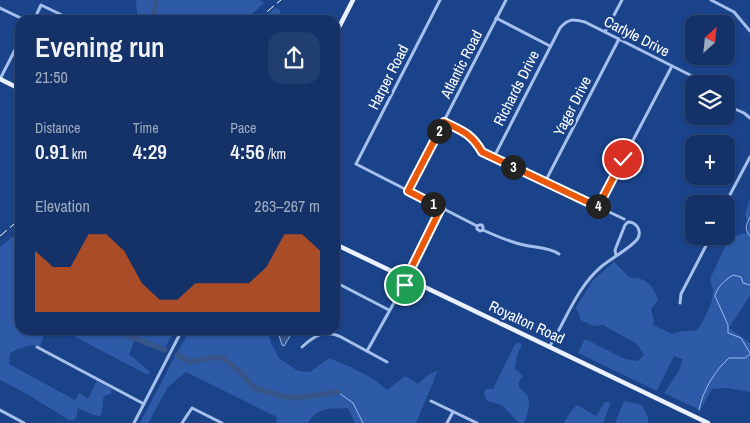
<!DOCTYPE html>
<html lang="en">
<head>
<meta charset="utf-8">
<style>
	body { margin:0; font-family:"Archivo Narrow",sans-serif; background:#213e71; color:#f1f3f6; height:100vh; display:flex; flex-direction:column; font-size:19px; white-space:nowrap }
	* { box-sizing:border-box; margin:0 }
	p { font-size:16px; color:#9daac0 }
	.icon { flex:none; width:28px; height:28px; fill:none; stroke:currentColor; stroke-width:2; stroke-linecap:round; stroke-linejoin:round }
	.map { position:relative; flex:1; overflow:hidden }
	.details { position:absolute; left:15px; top:15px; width:325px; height:320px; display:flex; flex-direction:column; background:#143268; border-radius:15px; box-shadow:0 1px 4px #0004,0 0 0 1px #334d7c }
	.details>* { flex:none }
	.needle { width:32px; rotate:27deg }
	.fabs { position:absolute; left:685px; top:15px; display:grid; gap:10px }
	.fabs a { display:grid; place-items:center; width:50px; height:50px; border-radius:10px; background:#143268; box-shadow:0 1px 4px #0004,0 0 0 1px #334d7c; font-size:25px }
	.pin { position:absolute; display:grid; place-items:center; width:42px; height:42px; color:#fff; margin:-21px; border:2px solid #fff; border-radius:50%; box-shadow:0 1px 5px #0007 }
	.km { position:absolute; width:25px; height:25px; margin:-12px; border-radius:50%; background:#222; color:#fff; font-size:14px; line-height:25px; text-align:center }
	.round { display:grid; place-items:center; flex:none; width:52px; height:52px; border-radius:15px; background:#213e71 }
	.summary { display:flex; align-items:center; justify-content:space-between; height:85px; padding:0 20px }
	h1 { font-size:28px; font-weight:600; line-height:38px }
	.figures { display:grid; grid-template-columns:repeat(3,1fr); gap:8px; height:85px; padding:5px 20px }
	.figures div { display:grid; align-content:center }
	.figures b { font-size:21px; font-weight:600 }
	.figures small { font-size:14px; font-weight:400 }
	.figures p { font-size:14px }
	.chart { height:140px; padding:10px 20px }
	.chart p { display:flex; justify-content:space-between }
	.chart svg { width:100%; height:90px; margin-top:5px; fill:#ea580c; opacity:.7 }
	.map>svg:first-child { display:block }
	.green { fill:#2e5ba8 }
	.water { fill:#38558a; stroke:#98baef }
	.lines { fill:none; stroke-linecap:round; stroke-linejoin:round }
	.stream { stroke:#98baef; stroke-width:1 }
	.river { stroke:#38558a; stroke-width:5.5 }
	.minor { stroke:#a5c0ed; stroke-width:3 }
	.major { stroke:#ebf1ff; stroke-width:4.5 }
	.rail { stroke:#fff; stroke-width:1; stroke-dasharray:9 4; stroke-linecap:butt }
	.route-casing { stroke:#fff; stroke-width:10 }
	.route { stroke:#ea580c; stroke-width:6 }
	.labels { text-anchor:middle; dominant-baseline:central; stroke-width:5; stroke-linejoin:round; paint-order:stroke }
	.street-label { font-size:15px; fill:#fff; stroke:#1b438a }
</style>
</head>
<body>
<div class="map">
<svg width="750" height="423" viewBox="0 0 750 423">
	<rect width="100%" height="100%" fill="#1b438a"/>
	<g class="green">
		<path d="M136 0H260L264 3 245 20H136L137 13Z"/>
		<path d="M275 8 281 11 277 20H260Z"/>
		<path d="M750 199V296L749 297 729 328 750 343V392L726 388 712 389 700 410 664 393 679 371 683 359 674 356 657 391 578 353 585 339 625 359 638 361 644 355 637 344 603 325 593 326 581 320 576 308 593 280 614 262 630 278C646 277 653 285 658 300L651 309 654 321 653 325 672 334 682 331H693L698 329 705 317 712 301 713 290 710 279 729 238 748 232V221L745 215Z"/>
		<path d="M20 231V330H46L40 346C28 344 20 348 10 353L9 364 75 400 79 393 88 399 97 381 111 389 112 392 110 394 104 396C102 402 104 411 100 416L93 415 78 408 76 417 74 420H69L27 394 0 380V247Z"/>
		<path d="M62 330H174L175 331 165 347 136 337 129 354 150 372 148 375Z"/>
		<path d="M190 330 267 331 271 343 279 358 298 371 310 372 329 358C349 367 371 374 387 390L405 376 418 384 425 377 438 370 416 423H355L348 408C331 409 318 406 308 423H276L277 417 186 372 168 387 148 423H140L174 358Z"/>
		<path d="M519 342 522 345 517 355 515 369 523 376 518 383 520 389C534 396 529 411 524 423H519L502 405 487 401 484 394 485 389H493L515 344Z"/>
		<path d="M608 401 611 403 603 423H564L571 411 577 405 596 416 604 403Z"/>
		<path d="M624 401 642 405 648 417V423H615Z"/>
	</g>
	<path class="water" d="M279 330H292L293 331 284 346 282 345 278 332Z"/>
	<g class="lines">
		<g class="stream">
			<path d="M750 217C746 225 744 229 750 236"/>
			<path d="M750 285 743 283 741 277 733 275C725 280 717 287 715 296L728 325V333L741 338 750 353"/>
			<path d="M338 392 353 403 363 423"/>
			<path d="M699 410C702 392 715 370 729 358H745L750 354"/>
		</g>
		<g class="river">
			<path d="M153 20 156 0"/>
			<path d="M121 330 127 335 165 350"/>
			<path d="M177 355 190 362 216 357 223 358 240 372 254 388 281 396 296 398 338 392"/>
		</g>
		<g class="minor">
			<path d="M440 0 356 164 477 226"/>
			<path d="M711 0 734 12 750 31"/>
			<path d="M0 8 25 20"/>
			<path d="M496 18 550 46"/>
			<path d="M34 20 41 5 66 17 65 20"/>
			<path d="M605 32 622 0"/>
			<path d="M0 79 18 44 20 42"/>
			<path d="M726 105 744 113 750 118"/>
			<path d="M444 122C462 131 471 133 482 152L624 219"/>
			<path d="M494 157 560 28C569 18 573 19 585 22L698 79 704 84"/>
			<path d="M545 182 619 39"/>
			<path d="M408 191 506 0"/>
			<path d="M725 204 750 157"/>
			<path d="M598 207 672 66"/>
			<path d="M483 230V227L482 225H479L477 226V229L480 231 483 230C496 236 510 242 524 245 536 248 548 247 559 254"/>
			<path d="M335 282 389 310"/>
			<path d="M404 283 405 285 402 291 400 292 399 290 402 284 404 283 407 279 441 208"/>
			<path d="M680 303 681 294 711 236"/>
			<path d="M37 347 144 404"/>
			<path d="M302 347C314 336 324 329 341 337L387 362"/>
			<path d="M549 347C554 340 557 333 561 326 572 305 582 283 602 266 610 259 634 246 638 238 642 230 636 222 628 222L625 225 615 250 616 256"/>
			<path d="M367 351 400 292"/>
			<path d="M431 401 477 423"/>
			<path d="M0 410 24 423"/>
			<path d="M134 423 182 330"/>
			<path d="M182 423 192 408 222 423"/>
			<path d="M447 423 453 412"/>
		</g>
		<g class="major">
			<path d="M335 35 353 0"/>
			<path d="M0 79 20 89"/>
			<path d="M335 244 708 423"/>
		</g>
		<g class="rail">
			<path d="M257 20 281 0"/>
			<path d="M0 236 20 219"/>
		</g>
	</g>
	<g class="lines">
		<g class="route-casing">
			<path id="route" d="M405 285 404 283 441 208 408 191 444 122C462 131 471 133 482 152L598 207 623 159"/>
		</g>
		<use href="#route" class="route"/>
	</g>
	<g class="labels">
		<g class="street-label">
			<text transform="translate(637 36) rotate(27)">Carlyle Drive</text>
			<text transform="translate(461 64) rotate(-63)">Atlantic Road</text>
			<text transform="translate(388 77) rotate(-63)">Harper Road</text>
			<text transform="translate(516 88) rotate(-63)">Richards Drive</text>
			<text transform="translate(572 106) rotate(-63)">Yager Drive</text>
			<text transform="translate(527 322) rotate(25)">Royalton Road</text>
		</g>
	</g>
</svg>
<div class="fabs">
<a><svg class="needle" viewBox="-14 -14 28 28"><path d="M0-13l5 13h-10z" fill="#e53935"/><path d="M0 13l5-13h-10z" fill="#9daac0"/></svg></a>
<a><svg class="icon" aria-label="layers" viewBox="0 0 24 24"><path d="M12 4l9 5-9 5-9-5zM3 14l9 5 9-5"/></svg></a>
<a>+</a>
<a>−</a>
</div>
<div class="pin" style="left:405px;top:285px;background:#1e9e55"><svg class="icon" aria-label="arrive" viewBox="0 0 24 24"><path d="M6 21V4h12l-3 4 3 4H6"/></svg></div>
<div class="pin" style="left:623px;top:159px;background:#d93025"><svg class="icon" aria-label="check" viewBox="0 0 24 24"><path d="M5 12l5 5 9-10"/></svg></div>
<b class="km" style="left:433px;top:204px">1</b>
<b class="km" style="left:439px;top:131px">2</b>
<b class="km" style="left:513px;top:167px">3</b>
<b class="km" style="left:598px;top:206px">4</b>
<section class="details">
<div class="summary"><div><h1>Evening run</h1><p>21:50</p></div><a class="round"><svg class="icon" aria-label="share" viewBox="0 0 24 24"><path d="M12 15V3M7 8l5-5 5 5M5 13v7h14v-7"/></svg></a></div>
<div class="figures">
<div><p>Distance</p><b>0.91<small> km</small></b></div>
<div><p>Time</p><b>4:29</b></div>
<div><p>Pace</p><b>4:56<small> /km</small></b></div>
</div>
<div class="chart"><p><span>Elevation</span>263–267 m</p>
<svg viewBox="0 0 160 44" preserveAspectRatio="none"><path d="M0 44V14L10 22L20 22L30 6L40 6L50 14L60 30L70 38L80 38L90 30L100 30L110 30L120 30L130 22L140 6L150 6L160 14V44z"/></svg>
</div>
</section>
</div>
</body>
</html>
